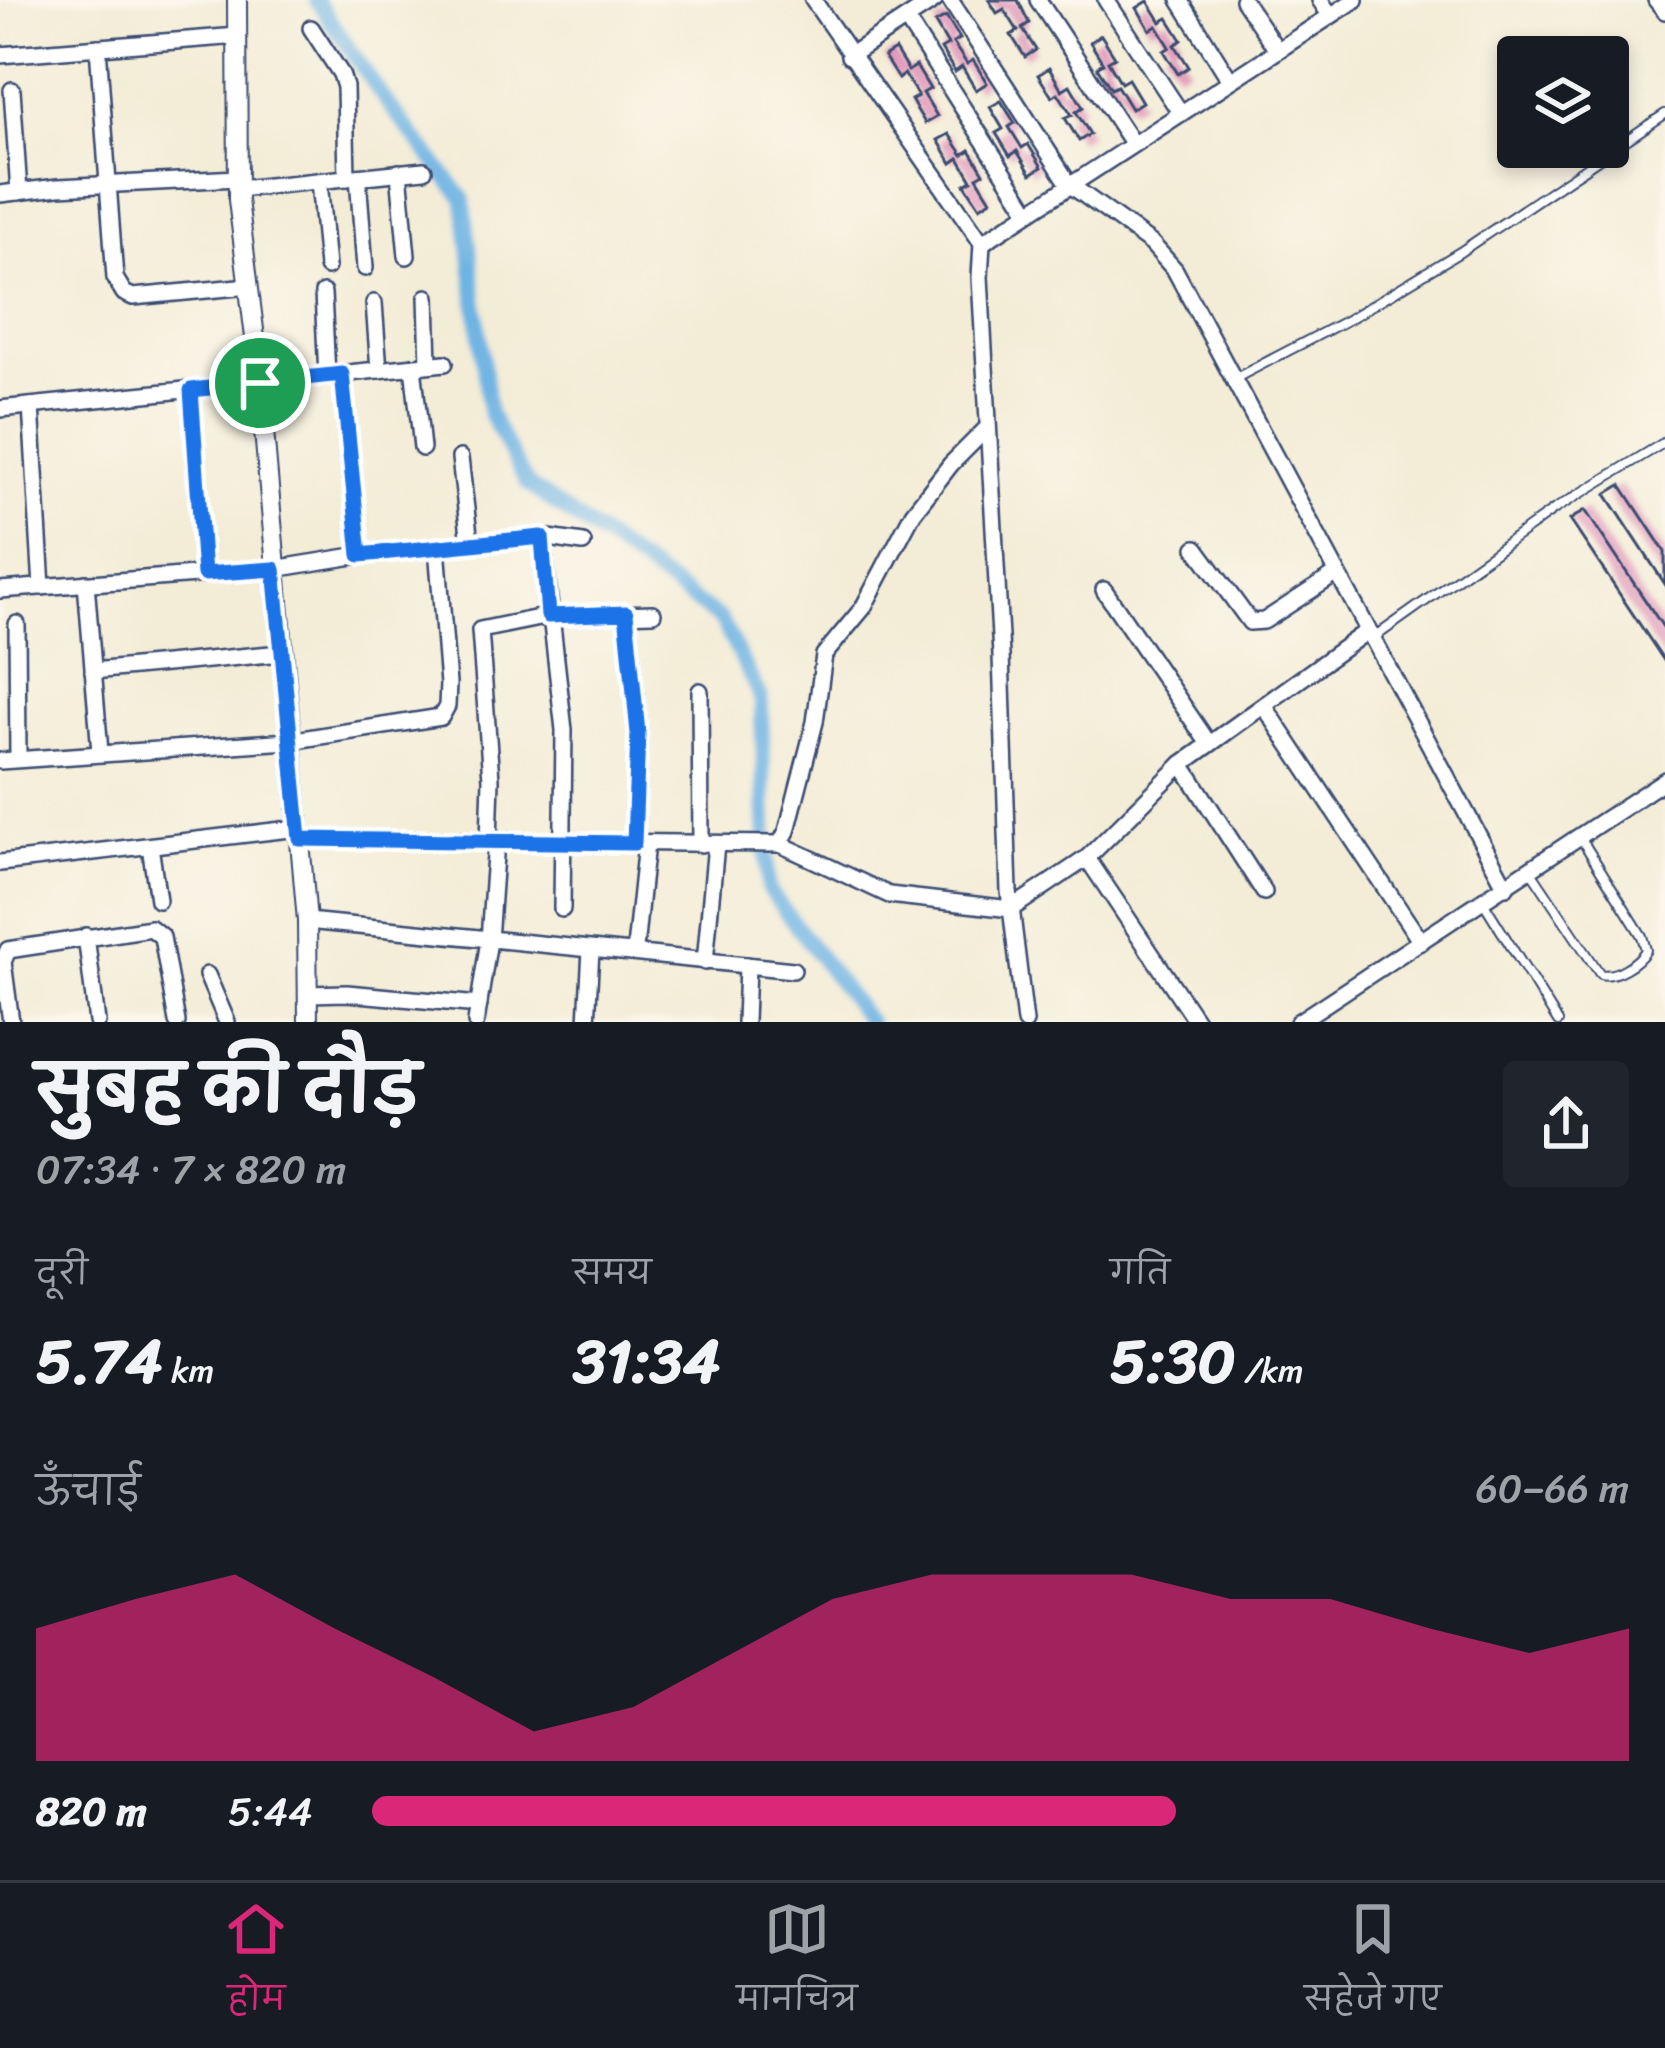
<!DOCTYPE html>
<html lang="hi">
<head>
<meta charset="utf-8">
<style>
	body { margin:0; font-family:Sriracha,"Playpen Sans Deva",sans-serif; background:#20242c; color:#f1f3f6; height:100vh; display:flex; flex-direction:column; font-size:45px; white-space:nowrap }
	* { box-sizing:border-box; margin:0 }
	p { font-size:39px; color:#9ea1a6 }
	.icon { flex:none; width:66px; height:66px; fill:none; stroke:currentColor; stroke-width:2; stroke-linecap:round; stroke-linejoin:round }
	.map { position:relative; height:1022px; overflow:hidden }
	.side { display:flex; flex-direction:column; background:#171b24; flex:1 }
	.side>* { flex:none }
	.controls { position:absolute; left:1497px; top:36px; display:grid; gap:24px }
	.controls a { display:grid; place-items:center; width:132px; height:132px; border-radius:12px; background:#171b24; box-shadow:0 6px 18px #0003; font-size:60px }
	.pin { position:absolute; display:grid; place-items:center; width:102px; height:102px; color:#fff; margin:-51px; border:6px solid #fff; border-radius:50%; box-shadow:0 3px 12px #0007 }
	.round { display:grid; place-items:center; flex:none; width:126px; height:126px; border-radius:12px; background:#20242c }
	.overview { display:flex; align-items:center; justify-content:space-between; height:204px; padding:0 36px }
	h1 { font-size:66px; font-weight:700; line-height:90px }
	.stats { display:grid; grid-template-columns:repeat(3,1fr); gap:18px; height:204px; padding:12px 36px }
	.stats div { display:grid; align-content:center }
	.stats b { font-size:60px; font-weight:700 }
	.stats small { font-size:33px; font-weight:400 }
	.stats p { font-size:33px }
	.chart { height:336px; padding:24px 36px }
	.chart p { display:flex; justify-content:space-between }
	.chart svg { width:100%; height:216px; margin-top:12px; fill:#db2777; opacity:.7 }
	ul { padding:0 36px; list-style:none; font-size:39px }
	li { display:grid; grid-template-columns:192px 144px 1fr; align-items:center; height:90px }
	li i { height:30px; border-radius:15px; background:#db2777 }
	.menu { display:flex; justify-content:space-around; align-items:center; height:168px; border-top:3px solid #363941; background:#171b24; font-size:33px; color:#9ea1a6 }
	.menu a { display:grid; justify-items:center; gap:6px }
	.menu .active { color:#db2777 }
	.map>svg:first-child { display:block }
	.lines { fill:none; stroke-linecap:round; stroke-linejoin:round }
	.canal { stroke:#6db3e3; stroke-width:15 }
	.building { fill:#df92b7 }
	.service-casing { stroke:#3b4b70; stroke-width:12 }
	.minor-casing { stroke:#3b4b70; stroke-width:20 }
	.tertiary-casing { stroke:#3b4b70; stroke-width:22 }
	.service { stroke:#fff; stroke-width:8 }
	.minor { stroke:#fff; stroke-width:15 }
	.tertiary { stroke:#fff; stroke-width:18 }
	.route-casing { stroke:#fff; stroke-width:24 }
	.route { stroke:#1a73e8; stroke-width:15 }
</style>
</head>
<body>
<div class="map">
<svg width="1665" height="1022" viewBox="0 0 1665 1022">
	<rect width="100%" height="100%" fill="#fbf7ec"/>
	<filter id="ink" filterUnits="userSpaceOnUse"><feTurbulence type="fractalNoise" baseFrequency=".00833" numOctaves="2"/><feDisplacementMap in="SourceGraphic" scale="24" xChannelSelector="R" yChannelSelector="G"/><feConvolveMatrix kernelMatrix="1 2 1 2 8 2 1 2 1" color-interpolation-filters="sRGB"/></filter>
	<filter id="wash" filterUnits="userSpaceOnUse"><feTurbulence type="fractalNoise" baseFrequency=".004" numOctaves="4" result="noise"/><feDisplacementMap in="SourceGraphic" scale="48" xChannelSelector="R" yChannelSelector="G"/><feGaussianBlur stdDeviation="2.7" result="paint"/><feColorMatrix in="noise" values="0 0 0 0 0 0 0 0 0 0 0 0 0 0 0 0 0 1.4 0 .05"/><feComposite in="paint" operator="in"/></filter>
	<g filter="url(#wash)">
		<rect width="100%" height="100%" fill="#f3ecd6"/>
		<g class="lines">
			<path class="canal" d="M316 0 382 96 464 199 489 413 527 484 721 620 761 698 768 889 869 1022"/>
		</g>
		<g id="blocks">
			<g class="building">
				<path d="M989 0H1018L1029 23 1022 28 1036 50 1025 57 1011 35 1018 31 1004 9 997 13Z"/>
				<path d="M1148 1 1161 22 1168 18 1182 40 1175 45 1189 67 1178 74 1164 51 1170 47 1157 26 1150 30 1137 8Z"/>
				<path d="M946 17 960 39 953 43 967 64 973 60 987 83 976 90 962 67 955 72 941 49 948 45 935 23Z"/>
				<path d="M1101 35 1115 57 1108 61 1121 83 1128 79 1142 102 1131 109 1117 86 1111 89 1097 67 1103 63 1090 42Z"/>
				<path d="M895 50 908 71 916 66 930 89 923 93 937 116 925 123 911 100 918 96 904 74 898 79 884 57Z"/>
				<path d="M1049 68 1062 90 1070 85 1083 107 1076 112 1090 134 1079 141 1065 118 1072 115 1058 93 1052 97 1038 75Z"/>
				<path d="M1001 101 1015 123 1009 127 1022 148 1028 144 1042 167 1031 174 1017 151 1010 156 996 133 1003 129 990 107Z"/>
				<path d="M949 134 963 155 970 150 984 173 977 177 991 200 980 207 965 184 972 180 959 158 952 163 938 140Z"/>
				<path d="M1621 485 1665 552V584L1606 494Z"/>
				<path d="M1585 510 1665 630V662L1570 520Z"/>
			</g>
		</g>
	</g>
	<g filter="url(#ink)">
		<use href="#blocks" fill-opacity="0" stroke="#3b4b70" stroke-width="3"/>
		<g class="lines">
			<g class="service-casing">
				<g id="service">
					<path d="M1234 379 1349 319 1460 252 1665 114"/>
					<path d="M1372 639 1555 509 1665 442"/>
					<path d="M1531 871 1600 974C1615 978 1638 963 1646 950L1642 936 1580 837"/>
					<path d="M1484 903 1558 1022"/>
				</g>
			</g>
			<g class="minor-casing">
				<g id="minor">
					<path d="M813 0 982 243 980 277 1001 655 1009 891 1025 1022"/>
					<path d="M950 0 1069 184 1152 244 1175 270 1506 887"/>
					<path d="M1038 0 1132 143"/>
					<path d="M1106 0 1180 112"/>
					<path d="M1180 0 1230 80"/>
					<path d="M1243 0 1277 50"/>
					<path d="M1320 0 1330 15"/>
					<path d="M1656 0 1665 11"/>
					<path d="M906 19 1028 210"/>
					<path d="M311 28 341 74 345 87 347 178"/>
					<path d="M98 47 115 278 124 293 133 297 249 286"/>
					<path d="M0 55 238 36"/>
					<path d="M849 56 935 0"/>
					<path d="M12 90 19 192"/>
					<path d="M399 172 407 256"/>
					<path d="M358 177 365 268"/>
					<path d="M319 181 327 267"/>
					<path d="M238 189 424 170"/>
					<path d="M0 194 58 187 238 178"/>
					<path d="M982 243 1355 0"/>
					<path d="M323 293 327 376"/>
					<path d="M427 297 429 364"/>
					<path d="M374 303 379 370"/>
					<path d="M413 366 422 448"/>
					<path d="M342 374 360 555"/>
					<path d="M191 390 204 574"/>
					<path d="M31 406 42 587"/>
					<path d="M0 409 445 363"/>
					<path d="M460 458 470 543"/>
					<path d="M542 537 583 543"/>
					<path d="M1196 548 1250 622 1264 621 1336 574"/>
					<path d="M86 583 100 752"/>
					<path d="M0 590 274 569 360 555 542 537 564 730 562 909"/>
					<path d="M1104 590 1209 744"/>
					<path d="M626 613 639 733 634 843"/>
					<path d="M17 624 18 759"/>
					<path d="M93 671 281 653"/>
					<path d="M700 691 701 844"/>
					<path d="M1265 707 1421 942"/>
					<path d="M0 761 289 741 441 717 447 706 448 684 437 547"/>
					<path d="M1182 764 1264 892"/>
					<path d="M300 839 780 844 787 831 815 722 824 655 863 608 913 513 951 464 988 427"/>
					<path d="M489 841 491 779 480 630 549 616 653 613"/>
					<path d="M780 844 889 895 1011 909 1087 858 1182 764 1366 632"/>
					<path d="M150 846 158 900"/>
					<path d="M1087 858 1197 1022"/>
					<path d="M0 863 299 828"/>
					<path d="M307 921 631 953 635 949 646 843"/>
					<path d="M86 936 97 1022"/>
					<path d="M631 953 793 970"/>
					<path d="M705 962 716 844"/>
					<path d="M207 975 227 1022"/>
					<path d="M307 994 347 993 479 1005"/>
					<path d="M11 1022 3 962 8 950 151 928 162 937 177 1022"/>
					<path d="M476 1022 489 940 496 841"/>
					<path d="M587 1022 591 950"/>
					<path d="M745 1022 747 965"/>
					<path d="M1298 1022 1665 780"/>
				</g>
			</g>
			<g class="tertiary-casing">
				<path id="tertiary" d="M237 0 238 200 258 362 307 921 308 1022"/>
			</g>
			<use href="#service" class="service"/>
			<use href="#minor" class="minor"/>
			<use href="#tertiary" class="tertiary"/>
		</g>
	</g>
	<g class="lines" filter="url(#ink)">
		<g class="route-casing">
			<path id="route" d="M342 374 360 555 542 537 548 616 626 613 638 733 634 843 300 839 274 569 204 574 191 390Z"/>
		</g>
		<use href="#route" class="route"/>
	</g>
</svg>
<div class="controls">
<a><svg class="icon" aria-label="layers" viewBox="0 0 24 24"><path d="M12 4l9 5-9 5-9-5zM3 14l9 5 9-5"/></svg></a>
</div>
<div class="pin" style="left:260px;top:383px;background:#1e9e55"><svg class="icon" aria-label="arrive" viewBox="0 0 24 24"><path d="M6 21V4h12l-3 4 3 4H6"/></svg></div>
</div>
<section class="side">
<div class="overview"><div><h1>सुबह की दौड़</h1><p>07:34 · 7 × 820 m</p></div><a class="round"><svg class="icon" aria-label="share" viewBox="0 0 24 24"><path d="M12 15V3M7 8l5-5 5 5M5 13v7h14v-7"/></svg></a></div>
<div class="stats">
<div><p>दूरी</p><b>5.74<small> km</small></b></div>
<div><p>समय</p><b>31:34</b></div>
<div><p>गति</p><b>5:30<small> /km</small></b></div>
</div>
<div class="chart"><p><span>ऊँचाई</span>60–66 m</p>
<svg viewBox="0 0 160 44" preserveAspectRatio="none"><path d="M0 44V17L10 11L20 6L30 17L40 27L50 38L60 33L70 22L80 11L90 6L100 6L110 6L120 11L130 11L140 17L150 22L160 17V44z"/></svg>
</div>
<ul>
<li><b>820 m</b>5:44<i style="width:64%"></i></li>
</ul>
</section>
<nav class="menu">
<a class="active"><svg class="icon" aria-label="home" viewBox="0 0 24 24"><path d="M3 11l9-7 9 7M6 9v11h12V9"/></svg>होम</a>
<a><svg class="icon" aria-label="map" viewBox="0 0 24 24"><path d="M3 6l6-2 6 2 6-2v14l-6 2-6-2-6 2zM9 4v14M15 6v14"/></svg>मानचित्र</a>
<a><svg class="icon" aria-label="saved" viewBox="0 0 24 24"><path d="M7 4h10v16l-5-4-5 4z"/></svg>सहेजे गए</a>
</nav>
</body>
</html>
